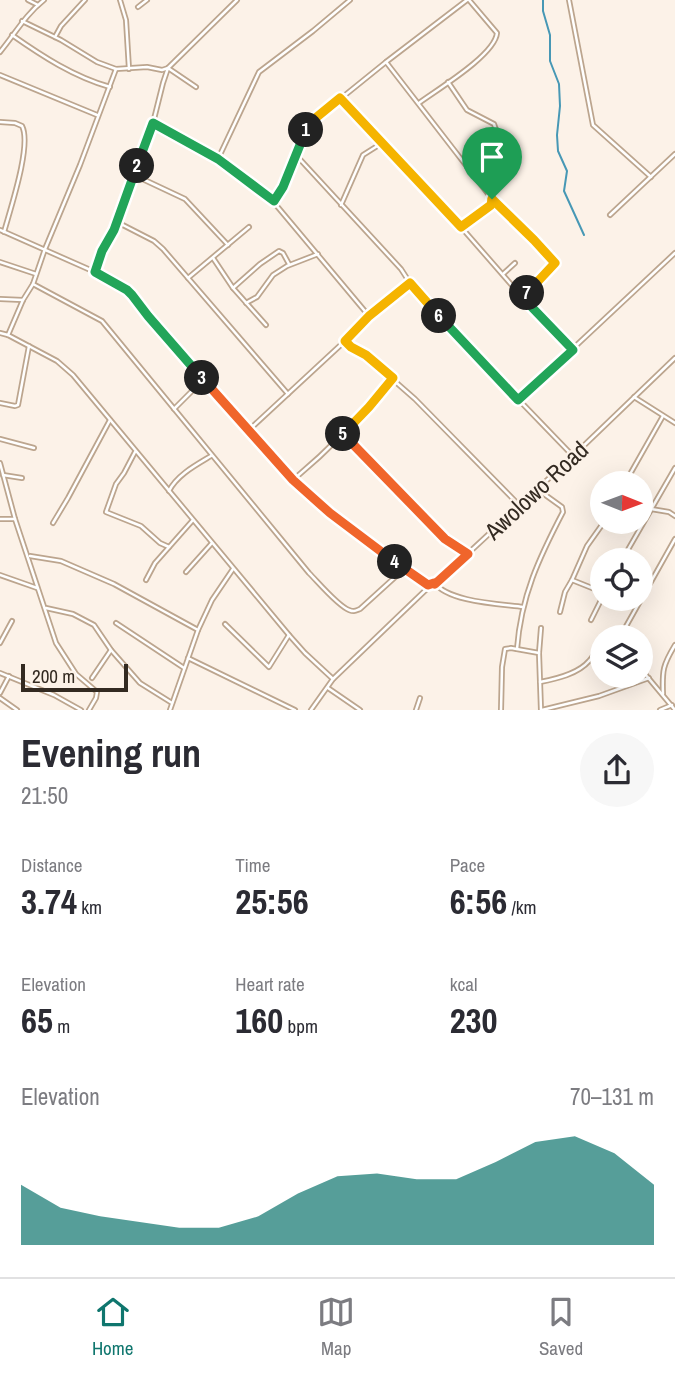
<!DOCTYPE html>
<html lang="en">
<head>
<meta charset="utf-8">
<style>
	body { margin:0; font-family:"Archivo Narrow",sans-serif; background:#f7f7f7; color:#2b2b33; height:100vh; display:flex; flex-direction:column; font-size:26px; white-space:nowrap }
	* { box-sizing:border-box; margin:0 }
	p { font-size:23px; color:#7c7c81 }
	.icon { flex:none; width:38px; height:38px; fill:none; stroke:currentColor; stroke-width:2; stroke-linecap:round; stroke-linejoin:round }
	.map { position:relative; height:710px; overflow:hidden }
	.drawer { display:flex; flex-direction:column; background:#fff; flex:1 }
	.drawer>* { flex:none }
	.needle { width:46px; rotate:91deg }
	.tools { position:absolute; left:590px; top:471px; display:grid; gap:14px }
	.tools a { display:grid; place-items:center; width:63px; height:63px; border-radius:50%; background:#fff; box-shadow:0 7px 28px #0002; font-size:35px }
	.scale { position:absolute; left:21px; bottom:18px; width:107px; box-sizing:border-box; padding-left:7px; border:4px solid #332a21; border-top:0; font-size:19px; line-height:24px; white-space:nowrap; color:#332a21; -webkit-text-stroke:5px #fcf2e8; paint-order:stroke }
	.pin { position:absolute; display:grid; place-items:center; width:60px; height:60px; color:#fff; margin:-72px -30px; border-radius:50% 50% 50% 0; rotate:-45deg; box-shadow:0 0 7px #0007 }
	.pin .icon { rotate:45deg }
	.km { position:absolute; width:35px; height:35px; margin:-18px; border-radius:50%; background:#222; color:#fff; font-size:19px; line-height:35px; text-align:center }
	.round { display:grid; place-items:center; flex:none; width:74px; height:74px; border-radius:37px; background:#f7f7f7 }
	.overview { display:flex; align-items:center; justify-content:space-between; height:119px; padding:0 21px }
	h1 { font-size:38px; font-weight:700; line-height:52px }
	.stats { display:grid; grid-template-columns:repeat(3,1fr); gap:10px; height:119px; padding:7px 21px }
	.stats div { display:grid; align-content:center }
	.stats b { font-size:35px; font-weight:700 }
	.stats small { font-size:19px; font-weight:400 }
	.stats p { font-size:19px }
	.chart { height:196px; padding:14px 21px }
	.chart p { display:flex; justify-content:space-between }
	.chart svg { width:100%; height:126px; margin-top:7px; fill:#0f766e; opacity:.7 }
	.tab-bar { display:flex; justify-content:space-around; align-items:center; height:98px; border-top:2px solid #e1e1e2; background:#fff; font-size:19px; color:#7c7c81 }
	.tab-bar a { display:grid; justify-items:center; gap:4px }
	.tab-bar .on { color:#0f766e }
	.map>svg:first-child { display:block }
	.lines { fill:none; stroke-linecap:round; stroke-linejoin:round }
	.stream { stroke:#4798b5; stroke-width:2 }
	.minor-casing { stroke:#bca58e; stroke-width:6 }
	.minor { stroke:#fff; stroke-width:2.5 }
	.split-1-casing { stroke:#fff; stroke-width:14 }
	.split-2-casing { stroke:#fff; stroke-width:14 }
	.split-3-casing { stroke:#fff; stroke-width:14 }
	.split-4-casing { stroke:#fff; stroke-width:14 }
	.split-5-casing { stroke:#fff; stroke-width:14 }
	.split-6-casing { stroke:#fff; stroke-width:14 }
	.split-7-casing { stroke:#fff; stroke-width:14 }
	.split-8-casing { stroke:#fff; stroke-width:14 }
	.split-1 { stroke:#f5b400; stroke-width:9 }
	.split-2 { stroke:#22a559; stroke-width:9 }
	.split-3 { stroke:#22a559; stroke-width:9 }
	.split-4 { stroke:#f0652b; stroke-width:9 }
	.split-5 { stroke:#f0652b; stroke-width:9 }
	.split-6 { stroke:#f5b400; stroke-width:9 }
	.split-7 { stroke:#22a559; stroke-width:9 }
	.split-8 { stroke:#f5b400; stroke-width:9 }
	.labels { text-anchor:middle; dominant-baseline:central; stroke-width:5; stroke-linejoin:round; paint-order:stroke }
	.street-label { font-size:24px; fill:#332a21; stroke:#fcf2e8 }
</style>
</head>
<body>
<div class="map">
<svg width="675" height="710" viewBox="0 0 675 710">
	<rect width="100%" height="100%" fill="#fcf2e8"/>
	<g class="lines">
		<path class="stream" d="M543 0V11L550 35V61L559 84 560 106 557 135 558 151 567 171 564 191 584 235"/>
		<g class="minor-casing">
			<g id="minor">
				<path d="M28 0 38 5"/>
				<path d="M120 0 126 20 129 69"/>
				<path d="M569 0 593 125 651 177"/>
				<path d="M138 7 147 0"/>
				<path d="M22 21 61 40 97 62 116 69 147 67 162 70 168 68 237 0"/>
				<path d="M12 35C42 56 74 77 110 87"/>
				<path d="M55 37 61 26 85 0"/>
				<path d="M0 52C15 34 25 15 44 0"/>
				<path d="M386 62 492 199 534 240 555 263 523 298"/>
				<path d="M0 75 97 115"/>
				<path d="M448 82 467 110 494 124 496 130"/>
				<path d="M340 98 461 227 523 298 573 350"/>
				<path d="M419 103C438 89 495 55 497 33L469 0"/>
				<path d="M0 122 15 123 22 126C32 145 10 210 4 232"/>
				<path d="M153 123 218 159 274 201 276 205 369 316"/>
				<path d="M296 155 401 269 410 283 462 341 573 456"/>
				<path d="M218 159 259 72 313 31 350 0"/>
				<path d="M134 175 185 199 228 245"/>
				<path d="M274 201 283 187 308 125 386 62 467 0"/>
				<path d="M341 205 363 155 382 143"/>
				<path d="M610 215 675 154"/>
				<path d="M117 222 154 241 163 249 288 394"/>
				<path d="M461 227 491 205H498"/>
				<path d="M0 230 95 272 127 290 203 380 293 480 330 513 428 585 434 582C447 602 501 604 523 607"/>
				<path d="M213 258 233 288 266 325"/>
				<path d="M0 262 36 274"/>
				<path d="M95 272 102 251 114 230 153 123 163 83 168 68 196 87"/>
				<path d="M503 274 515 263"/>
				<path d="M188 278 249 227"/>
				<path d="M33 284 102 321 309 573C318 582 338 606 349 610 354 612 355 611 360 609L404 569"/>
				<path d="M233 288 260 264 279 251 283 253 289 264"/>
				<path d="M0 299 23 300"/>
				<path d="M246 303 257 297 273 275 287 266 318 254"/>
				<path d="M0 333 8 335 57 361 73 375 289 635 305 653 333 679"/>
				<path d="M8 335 23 300 33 284 45 249 80 165 116 69"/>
				<path d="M345 341 351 347 366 356 415 399 519 505"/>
				<path d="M634 397 675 423"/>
				<path d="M519 399 675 253"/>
				<path d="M0 403 15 406 18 405 29 346"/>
				<path d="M174 409 203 380"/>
				<path d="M250 429 345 341 369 316 410 283"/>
				<path d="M342 434 445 539 468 554"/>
				<path d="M0 439 34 448"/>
				<path d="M135 452 124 473 116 484 106 512 141 526 160 543 169 547"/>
				<path d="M0 463 15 519 56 643 76 674 97 692 96 698 89 710"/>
				<path d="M3 475 22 478"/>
				<path d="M293 480C330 449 363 415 393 378"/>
				<path d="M625 483 663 416"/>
				<path d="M169 491C177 475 196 465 211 456"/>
				<path d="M651 509 669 512 675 516"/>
				<path d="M0 519H15"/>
				<path d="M53 523 68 498 110 420"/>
				<path d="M30 556 61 561 114 584 198 630"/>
				<path d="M622 560 675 468"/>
				<path d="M186 572 212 543"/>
				<path d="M0 575 37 588"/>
				<path d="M146 580 155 563 193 520"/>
				<path d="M572 580 602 592"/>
				<path d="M46 608 73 614 94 625 111 650 140 683 172 703"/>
				<path d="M560 612 565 592 572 580 587 546 604 522"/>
				<path d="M591 620 602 598"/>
				<path d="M116 623 184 668"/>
				<path d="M225 624 269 667 289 635"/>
				<path d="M605 637 609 635 614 637"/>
				<path d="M620 637 675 539"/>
				<path d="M0 643 12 621"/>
				<path d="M517 649C521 596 539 558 563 512L562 507 537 489"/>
				<path d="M188 658 295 710"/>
				<path d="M640 668 675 710"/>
				<path d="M0 673 54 695 81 710"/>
				<path d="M92 678 111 650"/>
				<path d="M540 682C556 679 578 674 589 661 594 656 597 648 602 642"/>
				<path d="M328 688 360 710"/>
				<path d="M0 693 9 676"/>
				<path d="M663 694C662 670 663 665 675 645"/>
				<path d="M0 698 17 710"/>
				<path d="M170 710 198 630 212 600 233 569"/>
				<path d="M311 710 333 679 434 582 435 584 573 456 675 358"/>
				<path d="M416 710 420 698"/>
				<path d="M501 710 502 667 505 649 511 648 539 653"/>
				<path d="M541 710 539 653 541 628"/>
				<path d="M542 710 599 696 649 678"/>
				<path d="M660 710 672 705"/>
			</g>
		</g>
		<use href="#minor" class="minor"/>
	</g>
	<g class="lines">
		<g class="split-1-casing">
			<path id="split-1" d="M306 130 307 125 340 98 461 227 491 205 492 199"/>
		</g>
		<g class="split-2-casing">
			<path id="split-2" d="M137 166 153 123 218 159 274 201 283 187 306 130"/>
		</g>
		<g class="split-3-casing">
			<path id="split-3" d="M137 166 114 230 102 251 95 272 127 290 132 295 148 316 202 378"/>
		</g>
		<g class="split-4-casing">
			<path id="split-4" d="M202 378 293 480 330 513 395 562"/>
		</g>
		<g class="split-5-casing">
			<path id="split-5" d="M343 434 445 539 468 554 435 584 434 583 428 585 395 562"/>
		</g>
		<g class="split-6-casing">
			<path id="split-6" d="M343 434 369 407 393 378 366 355 351 347 345 341 369 316 410 283 439 316"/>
		</g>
		<g class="split-7-casing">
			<path id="split-7" d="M439 316 518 400 573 350 523 298 527 293"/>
		</g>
		<g class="split-8-casing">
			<path id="split-8" d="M492 199 534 240 555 263 527 293"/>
		</g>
		<use href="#split-1" class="split-1"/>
		<use href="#split-2" class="split-2"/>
		<use href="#split-3" class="split-3"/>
		<use href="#split-4" class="split-4"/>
		<use href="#split-5" class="split-5"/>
		<use href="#split-6" class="split-6"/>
		<use href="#split-7" class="split-7"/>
		<use href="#split-8" class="split-8"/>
	</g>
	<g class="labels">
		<g class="street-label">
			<text transform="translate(536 490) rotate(-43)">Awolowo Road</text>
		</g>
	</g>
</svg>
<div class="tools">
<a><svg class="needle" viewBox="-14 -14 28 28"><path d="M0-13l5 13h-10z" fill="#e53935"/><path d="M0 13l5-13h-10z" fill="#7c7c81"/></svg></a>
<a><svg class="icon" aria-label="locate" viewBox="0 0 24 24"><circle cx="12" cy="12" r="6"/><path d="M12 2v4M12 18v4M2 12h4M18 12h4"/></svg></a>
<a><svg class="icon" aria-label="layers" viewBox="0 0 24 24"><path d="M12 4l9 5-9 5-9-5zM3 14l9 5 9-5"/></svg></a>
</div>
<div class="scale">200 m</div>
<div class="pin" style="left:492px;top:199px;background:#1e9e55"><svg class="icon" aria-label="arrive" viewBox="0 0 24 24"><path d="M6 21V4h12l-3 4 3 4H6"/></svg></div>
<b class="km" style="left:306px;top:130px">1</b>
<b class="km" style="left:137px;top:166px">2</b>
<b class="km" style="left:202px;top:378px">3</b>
<b class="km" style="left:395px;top:562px">4</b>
<b class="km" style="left:343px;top:434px">5</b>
<b class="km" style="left:439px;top:316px">6</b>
<b class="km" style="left:527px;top:293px">7</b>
</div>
<section class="drawer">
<div class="overview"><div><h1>Evening run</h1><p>21:50</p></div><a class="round"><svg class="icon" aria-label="share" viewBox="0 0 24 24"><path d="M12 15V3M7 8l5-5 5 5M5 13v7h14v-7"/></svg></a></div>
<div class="stats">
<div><p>Distance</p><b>3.74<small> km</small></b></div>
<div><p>Time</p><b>25:56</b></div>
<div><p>Pace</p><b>6:56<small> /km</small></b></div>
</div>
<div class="stats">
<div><p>Elevation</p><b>65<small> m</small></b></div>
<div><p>Heart rate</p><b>160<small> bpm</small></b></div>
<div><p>kcal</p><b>230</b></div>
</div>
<div class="chart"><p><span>Elevation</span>70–131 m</p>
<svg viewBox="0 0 160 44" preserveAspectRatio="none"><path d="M0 44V23L10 31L20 34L30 36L40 38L50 38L60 34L70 26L80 20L90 19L100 21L110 21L120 15L130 8L140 6L150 12L160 23V44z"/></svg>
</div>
</section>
<nav class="tab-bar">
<a class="on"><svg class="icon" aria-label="home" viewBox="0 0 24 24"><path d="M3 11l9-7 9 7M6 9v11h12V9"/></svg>Home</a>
<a><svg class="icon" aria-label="map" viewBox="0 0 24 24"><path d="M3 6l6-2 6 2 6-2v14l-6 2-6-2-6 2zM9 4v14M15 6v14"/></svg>Map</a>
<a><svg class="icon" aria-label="saved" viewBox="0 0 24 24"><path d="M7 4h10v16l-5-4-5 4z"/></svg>Saved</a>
</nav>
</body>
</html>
